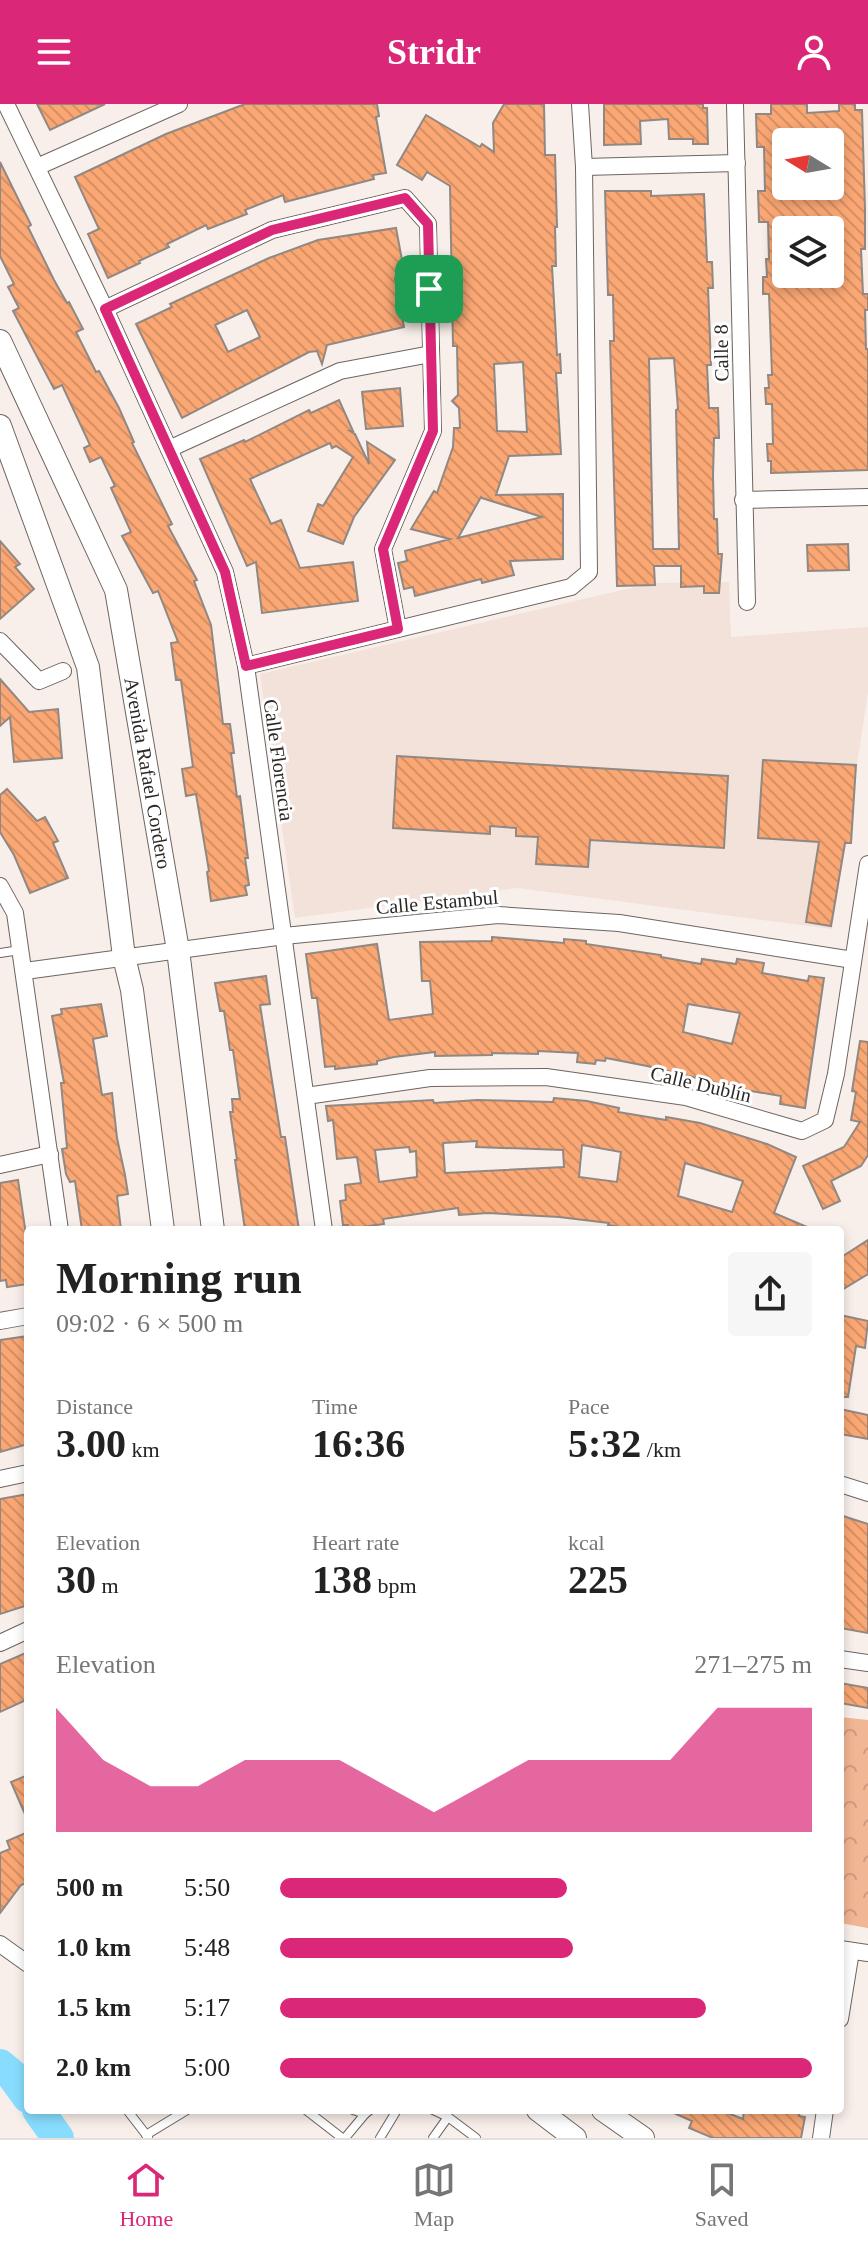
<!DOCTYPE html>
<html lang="en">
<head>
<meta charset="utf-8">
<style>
	body { margin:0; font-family:Georgia,serif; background:#f6f6f6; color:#222; height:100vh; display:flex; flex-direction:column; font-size:30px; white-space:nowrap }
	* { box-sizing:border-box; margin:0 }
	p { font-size:26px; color:#767676 }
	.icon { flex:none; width:44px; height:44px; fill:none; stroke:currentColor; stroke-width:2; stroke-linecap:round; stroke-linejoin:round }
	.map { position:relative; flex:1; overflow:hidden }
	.drawer { position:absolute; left:24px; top:1122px; width:820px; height:888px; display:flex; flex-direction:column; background:#fff; border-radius:8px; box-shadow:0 4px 12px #0003 }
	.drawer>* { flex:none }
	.needle { width:52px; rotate:281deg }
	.controls { position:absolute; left:772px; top:24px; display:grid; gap:16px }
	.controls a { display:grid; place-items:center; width:72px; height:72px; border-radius:8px; background:#fff; box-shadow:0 4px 12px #0003; font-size:40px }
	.pin { position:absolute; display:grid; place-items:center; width:68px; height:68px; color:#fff; margin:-34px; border-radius:16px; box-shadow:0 4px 12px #0006 }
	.round { display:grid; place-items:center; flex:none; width:84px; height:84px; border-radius:8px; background:#f6f6f6 }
	.headline { display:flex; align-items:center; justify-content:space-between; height:136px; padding:0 32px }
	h1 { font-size:44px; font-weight:700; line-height:60px }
	.figures { display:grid; grid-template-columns:repeat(3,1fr); gap:12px; height:136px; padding:8px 32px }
	.figures div { display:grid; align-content:center }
	.figures b { font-size:40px; font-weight:700 }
	.figures small { font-size:22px; font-weight:400 }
	.figures p { font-size:22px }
	.chart { height:224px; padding:16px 32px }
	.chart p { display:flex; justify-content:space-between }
	.chart svg { width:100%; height:144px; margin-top:8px; fill:#db2777; opacity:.7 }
	ul { padding:0 32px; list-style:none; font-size:26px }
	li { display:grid; grid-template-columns:128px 96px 1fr; align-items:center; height:60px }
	li i { height:20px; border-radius:10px; background:#db2777 }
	header { display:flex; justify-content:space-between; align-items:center; height:104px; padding:0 32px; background:#db2777; color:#fff; font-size:36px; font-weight:700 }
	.tabs { display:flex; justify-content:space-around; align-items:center; height:112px; border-top:2px solid #e0e0e0; background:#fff; font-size:22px; color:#767676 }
	.tabs a { display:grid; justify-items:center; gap:4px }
	.tabs .active { color:#db2777 }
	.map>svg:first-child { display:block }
	.built { fill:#f3e2d9 }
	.forest { fill:url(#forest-crowns) }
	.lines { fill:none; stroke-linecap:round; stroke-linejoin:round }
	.river { stroke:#8df; stroke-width:32 }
	.building { fill:url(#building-back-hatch); stroke:#918883; stroke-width:2; fill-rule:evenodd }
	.lane-casing { stroke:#6d6560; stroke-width:10 }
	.street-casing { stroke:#6d6560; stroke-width:18 }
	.secondary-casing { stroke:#6d6560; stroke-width:24 }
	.lane { stroke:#fff; stroke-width:8 }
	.street { stroke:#fff; stroke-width:16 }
	.secondary { stroke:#fff; stroke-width:22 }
	.route-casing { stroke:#fff; stroke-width:16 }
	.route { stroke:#db2777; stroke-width:10 }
	.labels { text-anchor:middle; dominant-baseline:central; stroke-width:6; stroke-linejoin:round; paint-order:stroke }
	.street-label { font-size:20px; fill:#2b2826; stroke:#fff }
</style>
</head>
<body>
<header><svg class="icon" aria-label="menu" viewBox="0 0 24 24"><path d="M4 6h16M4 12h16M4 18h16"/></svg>Stridr<svg class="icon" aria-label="person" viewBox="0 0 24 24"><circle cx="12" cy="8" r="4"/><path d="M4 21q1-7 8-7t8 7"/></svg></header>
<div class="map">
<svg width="868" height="2034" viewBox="0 0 868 2034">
	<defs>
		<pattern id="forest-crowns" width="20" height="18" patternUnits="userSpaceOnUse" patternTransform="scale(2)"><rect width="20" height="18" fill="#f1b694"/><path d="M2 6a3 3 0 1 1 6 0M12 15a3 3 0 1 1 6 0" fill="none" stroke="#cf9c7f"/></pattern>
		<pattern id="building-back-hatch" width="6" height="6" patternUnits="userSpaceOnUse" patternTransform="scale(2)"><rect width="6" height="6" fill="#faa774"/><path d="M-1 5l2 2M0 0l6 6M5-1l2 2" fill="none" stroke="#d69064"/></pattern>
	</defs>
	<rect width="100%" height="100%" fill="#f9efea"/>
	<path class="built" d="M729 478 731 533 868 523V588L832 825 517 784 295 814 260 570 653 479Z"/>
	<path class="forest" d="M840 1613 868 1616V1824L840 1819Z"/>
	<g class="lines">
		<g class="river">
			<path d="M0 1961 12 1971 28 1993"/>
			<path d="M38 2006 58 2034"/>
		</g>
	</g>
	<g class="building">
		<path d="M37 0H105L50 26Z"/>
		<path d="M245 0H377L379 12 376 13 386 69 373 71 374 75 285 98 283 91 245 106 247 110 208 125 206 121 167 140 169 143 139 157 140 159 108 174 88 130 99 125 75 73 166 30Z"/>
		<path d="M504 0H544L545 51H555L557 123H555L556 162H552L557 251 560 250 561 269H556L561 350 509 352 496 391 563 390V455L510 457 514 471 482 479 481 475 415 492 413 483 404 485 398 459 407 457 405 447 450 435 411 425 434 387 437 389 453 343 454 324H460L459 304 452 297 458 291 457 242H453L450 82 427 68 422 76 397 61 426 11 480 43 482 40 494 48 493 19ZM523 258 527 328 497 327 494 260ZM481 393 482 394 542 413 458 434Z"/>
		<path d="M604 0H703V4H707L708 40H693V35H669L668 15 640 17 641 40 604 41Z"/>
		<path d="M771 0H807V9L839 7V0H855V6H862L865 105V145H861L863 190H868V206H865L866 245H868V366L771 369V357H768L767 340H773L772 300H766L765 284H769L768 271H772L769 190H763V173H767L766 155H769L768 118H759L758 87H765L764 43H757L756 10H771ZM786 38H830V82H825V85L786 86ZM786 126H830V170H786Z"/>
		<path d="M0 58 31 121 28 123 54 176 67 199 69 198 83 225 76 228 96 268 99 267 119 304 134 338 132 339 172 420 168 422 197 476 194 477 211 521 223 620H230L234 649H231L237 693 240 692 248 754H245L249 781 245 782 247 791 211 797 207 768 209 767 196 690 186 692 182 665 193 663 181 576H176L171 539 178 538 158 487 153 489 122 432 131 428 111 384 115 382 101 353 90 358 84 344 90 341 62 281 54 285 13 207 19 204 8 183 14 180 0 152Z"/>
		<path d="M605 87H651V92L704 90 707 158H712L713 184H708L711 261H707L709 304H718L719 334H714L713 371 714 415H717L718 450H722L719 489H704V482L681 483V462H654L655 481 617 482 610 237H614L613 191H608ZM674 254 678 305 676 306 679 445H653L649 255Z"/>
		<path d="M396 124 405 172 395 174 404 223 327 241 322 260 317 247 309 248 182 314 136 220 172 203 170 200 269 154 318 136ZM247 206 260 233 228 248 215 221Z"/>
		<path d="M400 284 403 322 366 325 362 288Z"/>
		<path d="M339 296 353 327H350L355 330 369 360 367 338 395 356 354 413 343 440 308 427 318 400 323 402 353 353 336 342 332 344 330 339 250 375 271 420 281 416 300 464 353 458 358 497 262 509 256 458 247 462 200 355 244 336 245 338 309 306 311 309Z"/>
		<path d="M0 437 20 460 15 463 34 485 0 515Z"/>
		<path d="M848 440 849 466 808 467 807 441Z"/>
		<path d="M0 575 29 608 58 605 62 654 14 658 10 613 0 622Z"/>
		<path d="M397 652 728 672 724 744 590 736 588 763 536 760 538 733 516 732V724L490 722V730L393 724Z"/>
		<path d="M763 656 856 661 851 739H845L831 822 806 818 819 738 758 734Z"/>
		<path d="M7 685 37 717 45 713 58 737 53 739 68 774 30 789 14 751 0 728V691Z"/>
		<path d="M492 833 564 839V835L586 837V840L661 851V853L701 860 702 855 736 860 737 855 764 859 762 869 808 877 809 872 824 874 805 1004 780 1000 781 992 751 987 647 962 606 954 605 957 596 956 595 960 577 958 578 949 538 947V950L492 949V951L435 952V948L394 953 377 957V960L335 965V962L325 963 317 894H312L306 850 377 840 389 916 433 910 430 877H422L420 838 492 837ZM688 900 740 909 732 940 683 928Z"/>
		<path d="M266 872 270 900 260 901 281 1033H285L299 1126H245L235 1056H237L230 1008H233L232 995H240L233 946H230L224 907H220L215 879Z"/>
		<path d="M101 900 107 932 93 935 102 991 112 989 117 1034 125 1071 128 1090 117 1092 121 1126H82L75 1077 70 1078 66 1070 62 1045 67 1044 61 979H64L52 912 62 910 61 905Z"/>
		<path d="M860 937 868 938V1051L861 1062 831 1077 840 1097 823 1105 803 1062 844 1043 860 1018 851 1016 856 988 852 987Z"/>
		<path d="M554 994 587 997 619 1004 618 1008 666 1016V1013L700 1019 767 1040 796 1053 774 1109 814 1126H636L608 1121 609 1119 559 1113 488 1109 459 1111 458 1104 383 1115 384 1120 348 1125V1121H343L340 1097 346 1096 345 1081 361 1079 357 1053 337 1055 333 1016 328 1017 326 1002 433 996 434 999 477 996 553 998ZM477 1037 476 1043 563 1046 564 1063 445 1069 443 1039ZM582 1041 621 1048 617 1078 579 1073ZM409 1043 410 1048 416 1047 417 1073 379 1078 375 1046ZM685 1059 743 1077 732 1108 678 1092Z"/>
		<path d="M18 1076 28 1145V1180L7 1183 6 1176 0 1177V1079Z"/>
		<path d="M868 1136V1170L840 1187V1154Z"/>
		<path d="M840 1211 868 1217 865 1244 856 1242 848 1293H840Z"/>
		<path d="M28 1232V1340L0 1348V1236Z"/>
		<path d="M840 1305 868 1311V1335L840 1330Z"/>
		<path d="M28 1390V1501L0 1510V1395Z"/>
		<path d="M840 1411 868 1420V1529L840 1524Z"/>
		<path d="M28 1548V1595L0 1608V1560Z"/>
		<path d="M840 1579 868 1584V1604L840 1599Z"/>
		<path d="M28 1671V1717L11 1678Z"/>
		<path d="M28 1728V1778L21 1781 0 1809V1749L10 1745 7 1737Z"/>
		<path d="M667 2006H720L743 2015 744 2006H800L799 2012 805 2013 801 2034H713L689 2024 692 2017Z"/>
	</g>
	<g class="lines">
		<g class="lane-casing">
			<g id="lane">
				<path d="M0 849 20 846"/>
				<path d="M127 2006 148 2033"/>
				<path d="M306 2006 342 2034"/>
				<path d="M353 2006 365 2010 370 2006"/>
				<path d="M433 2006 448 2013 476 2034"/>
				<path d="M146 2031 187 2006"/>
				<path d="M345 2034 365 2010"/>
				<path d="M380 2034 397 2006"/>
				<path d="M433 2034 448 2013"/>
			</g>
		</g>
		<g class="street-casing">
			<g id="street">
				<path d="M6 0 105 205 225 468 246 562 324 1126"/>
				<path d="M735 0 747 498"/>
				<path d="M37 63 179 0"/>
				<path d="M584 63 737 59"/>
				<path d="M105 205 272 126 405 94 428 120 433 327 383 445 398 525"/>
				<path d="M169 345 340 267 431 250"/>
				<path d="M743 396 868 393"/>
				<path d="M0 537 39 577 63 567"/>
				<path d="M246 562 571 483 589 468 584 63 580 0"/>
				<path d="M0 782 15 809 60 1126"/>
				<path d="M25 867 284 832 498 811 619 819 853 856"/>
				<path d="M306 992 430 974 546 973 686 993 802 1027 825 1016 836 970 868 760"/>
				<path d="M0 1061 50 1050"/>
				<path d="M0 1217 28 1212"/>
				<path d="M0 1375 28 1369"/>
				<path d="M840 1380 868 1389"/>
				<path d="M0 1539 28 1526"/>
				<path d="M840 1555 868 1559"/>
				<path d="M0 1840 28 1860"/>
				<path d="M840 1845 868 1849"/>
				<path d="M840 1915 851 1847"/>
				<path d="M821 2034 825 2006"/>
			</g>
		</g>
		<g class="secondary-casing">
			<g id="secondary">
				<path d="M0 237 116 486 178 846 213 1126"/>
				<path d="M0 322 88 563 124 853 132 886 163 1126"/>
				<path d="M538 2006 575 2034"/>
				<path d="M603 2006 643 2034"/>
			</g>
		</g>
		<use href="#lane" class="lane"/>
		<use href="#street" class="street"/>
		<use href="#secondary" class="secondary"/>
	</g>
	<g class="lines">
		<g class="route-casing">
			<path id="route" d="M405 94 428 120 433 327 383 445 398 525 246 562 225 468 105 205 272 126Z"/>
		</g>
		<use href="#route" class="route"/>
	</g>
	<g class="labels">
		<g class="street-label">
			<text transform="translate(721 249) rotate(-91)">Calle 8</text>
			<text transform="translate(279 656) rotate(82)">Calle Florencia</text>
			<text transform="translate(148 669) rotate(80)">Avenida Rafael Cordero</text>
			<text transform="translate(437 798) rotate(-5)">Calle Estambul</text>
			<text transform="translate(701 980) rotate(13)">Calle Dublín</text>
		</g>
	</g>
</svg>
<div class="controls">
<a><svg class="needle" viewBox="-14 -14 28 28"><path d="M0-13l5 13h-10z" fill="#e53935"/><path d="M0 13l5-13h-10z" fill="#767676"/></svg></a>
<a><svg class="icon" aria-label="layers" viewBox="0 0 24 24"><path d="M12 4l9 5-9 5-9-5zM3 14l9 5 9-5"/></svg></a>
</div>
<div class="pin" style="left:429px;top:185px;background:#1e9e55"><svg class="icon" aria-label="arrive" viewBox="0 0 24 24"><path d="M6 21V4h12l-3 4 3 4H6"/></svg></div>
<section class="drawer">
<div class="headline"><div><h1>Morning run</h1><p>09:02 · 6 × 500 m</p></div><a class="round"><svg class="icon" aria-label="share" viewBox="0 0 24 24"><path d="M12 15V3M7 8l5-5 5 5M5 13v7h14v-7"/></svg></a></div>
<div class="figures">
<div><p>Distance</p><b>3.00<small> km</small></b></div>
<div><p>Time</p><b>16:36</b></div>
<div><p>Pace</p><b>5:32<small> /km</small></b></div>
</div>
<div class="figures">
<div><p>Elevation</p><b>30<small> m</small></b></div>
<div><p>Heart rate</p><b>138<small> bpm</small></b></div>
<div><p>kcal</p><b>225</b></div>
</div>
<div class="chart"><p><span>Elevation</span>271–275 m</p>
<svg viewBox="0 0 160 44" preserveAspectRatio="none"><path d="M0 44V6L10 22L20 30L30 30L40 22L50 22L60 22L70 30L80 38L90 30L100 22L110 22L120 22L130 22L140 6L150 6L160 6V44z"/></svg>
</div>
<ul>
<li><b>500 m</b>5:50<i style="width:54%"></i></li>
<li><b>1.0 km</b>5:48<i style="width:55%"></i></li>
<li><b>1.5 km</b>5:17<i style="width:80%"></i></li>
<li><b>2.0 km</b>5:00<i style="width:100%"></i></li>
</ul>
</section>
</div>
<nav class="tabs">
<a class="active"><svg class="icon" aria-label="home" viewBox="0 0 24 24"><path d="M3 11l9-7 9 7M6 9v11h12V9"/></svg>Home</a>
<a><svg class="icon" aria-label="map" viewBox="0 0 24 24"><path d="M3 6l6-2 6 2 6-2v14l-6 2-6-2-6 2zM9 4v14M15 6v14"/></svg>Map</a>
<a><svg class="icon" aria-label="saved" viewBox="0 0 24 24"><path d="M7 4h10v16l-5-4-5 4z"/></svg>Saved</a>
</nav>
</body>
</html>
